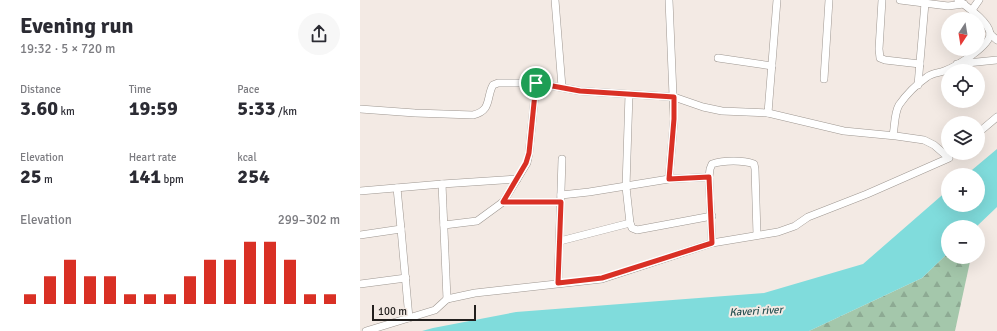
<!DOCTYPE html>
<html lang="en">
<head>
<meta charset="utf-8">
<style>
	body { margin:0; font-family:Signika,sans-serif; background:#f7f7f7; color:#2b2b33; height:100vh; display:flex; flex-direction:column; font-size:15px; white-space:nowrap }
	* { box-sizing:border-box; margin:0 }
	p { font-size:13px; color:#7c7c81 }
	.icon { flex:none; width:22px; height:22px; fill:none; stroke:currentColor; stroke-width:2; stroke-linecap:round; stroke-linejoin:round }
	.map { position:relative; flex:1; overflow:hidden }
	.drawer { display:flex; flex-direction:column; background:#fff; width:360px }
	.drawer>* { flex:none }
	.needle { width:26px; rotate:192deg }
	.tools { position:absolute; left:581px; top:12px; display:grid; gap:8px }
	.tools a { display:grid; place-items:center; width:44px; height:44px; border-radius:50%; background:#fff; box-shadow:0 4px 16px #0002; font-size:20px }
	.scale { position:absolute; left:12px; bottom:10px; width:104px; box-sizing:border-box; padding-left:4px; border:2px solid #221f1d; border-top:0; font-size:11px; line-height:14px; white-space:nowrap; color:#221f1d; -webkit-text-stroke:3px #f3eae4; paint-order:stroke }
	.pin { position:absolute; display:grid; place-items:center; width:34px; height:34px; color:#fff; margin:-17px; border:2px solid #fff; border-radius:50%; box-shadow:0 1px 4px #0007 }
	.round { display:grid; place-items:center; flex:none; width:42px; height:42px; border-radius:21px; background:#f7f7f7 }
	.headline { display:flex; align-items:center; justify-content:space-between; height:68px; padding:0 20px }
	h1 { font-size:22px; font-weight:800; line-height:30px }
	.metrics { display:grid; grid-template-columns:repeat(3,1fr); gap:6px; height:68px; padding:4px 20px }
	.metrics div { display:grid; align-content:center }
	.metrics b { font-size:20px; font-weight:800 }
	.metrics small { font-size:11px; font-weight:400 }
	.metrics p { font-size:11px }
	.chart { height:112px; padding:8px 20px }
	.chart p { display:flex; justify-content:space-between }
	.chart svg { width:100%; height:72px; margin-top:4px; stroke:#d93025; stroke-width:6 }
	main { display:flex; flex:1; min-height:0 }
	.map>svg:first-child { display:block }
	.forest { fill:url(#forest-firs) }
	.water { fill:#80dcdc }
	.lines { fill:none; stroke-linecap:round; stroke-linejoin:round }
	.minor-casing { stroke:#9e9791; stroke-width:8 }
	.minor { stroke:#fff; stroke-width:7 }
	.route-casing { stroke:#fff; stroke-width:8 }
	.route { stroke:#d93025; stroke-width:5 }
	.labels { text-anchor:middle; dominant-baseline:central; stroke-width:4; stroke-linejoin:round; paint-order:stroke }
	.water-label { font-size:11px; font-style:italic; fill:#275152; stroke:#f3eae4 }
</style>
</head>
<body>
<main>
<section class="drawer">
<div class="headline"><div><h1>Evening run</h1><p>19:32 · 5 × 720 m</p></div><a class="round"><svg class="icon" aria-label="share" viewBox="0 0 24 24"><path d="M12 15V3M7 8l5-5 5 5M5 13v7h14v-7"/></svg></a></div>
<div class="metrics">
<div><p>Distance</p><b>3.60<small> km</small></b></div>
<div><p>Time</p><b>19:59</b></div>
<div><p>Pace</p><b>5:33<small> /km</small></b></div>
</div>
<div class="metrics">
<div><p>Elevation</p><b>25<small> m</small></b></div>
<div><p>Heart rate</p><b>141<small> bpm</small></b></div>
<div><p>kcal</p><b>254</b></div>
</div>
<div class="chart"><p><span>Elevation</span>299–302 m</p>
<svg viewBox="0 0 160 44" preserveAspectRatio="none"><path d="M5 44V38M15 44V27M25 44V17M35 44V27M45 44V27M55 44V38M65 44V38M75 44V38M85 44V27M95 44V17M105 44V17M115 44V6M125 44V6M135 44V17M145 44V38M155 44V38"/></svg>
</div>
</section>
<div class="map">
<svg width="637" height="331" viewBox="0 0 637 331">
	<defs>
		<pattern id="forest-firs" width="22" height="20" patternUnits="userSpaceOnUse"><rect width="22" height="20" fill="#a4c7ab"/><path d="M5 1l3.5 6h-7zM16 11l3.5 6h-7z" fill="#8daa93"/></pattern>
	</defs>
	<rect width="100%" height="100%" fill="#f3eae4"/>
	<path class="forest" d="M588 253V257H611L595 331H449L562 278Z"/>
	<path class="water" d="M637 149V207L616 227H588V253L562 278 449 331H62L73 328 156 312 404 293 503 264 588 190V205H618V175H606Z"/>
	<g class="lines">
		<g class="minor-casing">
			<g id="minor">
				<path d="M195 0 202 87"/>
				<path d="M309 0 314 119 309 179"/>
				<path d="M522 0 519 49 520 58 525 60 560 64"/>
				<path d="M540 0 588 6 604 4"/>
				<path d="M612 10 619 0"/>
				<path d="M630 34 637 40"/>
				<path d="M358 58 412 66"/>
				<path d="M597 64 637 60"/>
				<path d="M464 79 469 0"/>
				<path d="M558 85 565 3"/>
				<path d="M269 94 266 187 270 223 272 228 277 230 352 216"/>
				<path d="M0 109 55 113 113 115C132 111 126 97 133 85L138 83H176L220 91 314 97 343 107 362 111 408 113 417 0"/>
				<path d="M618 133 637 117"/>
				<path d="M533 135C535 126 534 114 539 105 546 95 557 84 567 77 572 73 579 73 584 71 595 67 631 46 630 33 628 21 607 7 598 0"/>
				<path d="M82 184 87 299"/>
				<path d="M0 191 82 184 157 179"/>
				<path d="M201 195 229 192 309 179 349 177"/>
				<path d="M143 202H201"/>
				<path d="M84 225 117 221 143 202 167 163 169 153 176 83"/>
				<path d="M41 229 49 318"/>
				<path d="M0 235 41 229 37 188"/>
				<path d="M200 241 270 223"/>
				<path d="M352 243 349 177 350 169 352 164C364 160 383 160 394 164L395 169 397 235"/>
				<path d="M198 283 202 159"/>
				<path d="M0 284 46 278"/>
				<path d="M6 331 75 310 87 299 115 293 242 279 352 243 418 232 435 226 448 217 507 194 589 158 574 145 564 140 536 136 484 131 408 113"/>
			</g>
		</g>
		<use href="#minor" class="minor"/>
	</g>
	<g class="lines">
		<g class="route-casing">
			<path id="route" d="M176 83 220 91 314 97V119L309 179 349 177 352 243 242 278 198 283 201 202H143L166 163 169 153Z"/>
		</g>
		<use href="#route" class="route"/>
	</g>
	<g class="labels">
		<g class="water-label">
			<text transform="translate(396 311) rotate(-3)">Kaveri river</text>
		</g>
	</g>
</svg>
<div class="tools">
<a><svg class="needle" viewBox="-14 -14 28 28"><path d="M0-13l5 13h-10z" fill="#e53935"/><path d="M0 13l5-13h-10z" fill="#7c7c81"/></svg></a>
<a><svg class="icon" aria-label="locate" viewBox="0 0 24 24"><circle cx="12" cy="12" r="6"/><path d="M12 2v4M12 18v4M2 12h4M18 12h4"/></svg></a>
<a><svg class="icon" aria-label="layers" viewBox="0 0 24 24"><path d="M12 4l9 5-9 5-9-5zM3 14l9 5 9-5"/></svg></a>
<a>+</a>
<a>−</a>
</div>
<div class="scale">100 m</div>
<div class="pin" style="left:176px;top:83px;background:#1e9e55"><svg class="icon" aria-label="arrive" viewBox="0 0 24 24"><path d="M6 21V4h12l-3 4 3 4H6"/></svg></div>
</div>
</main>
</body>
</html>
